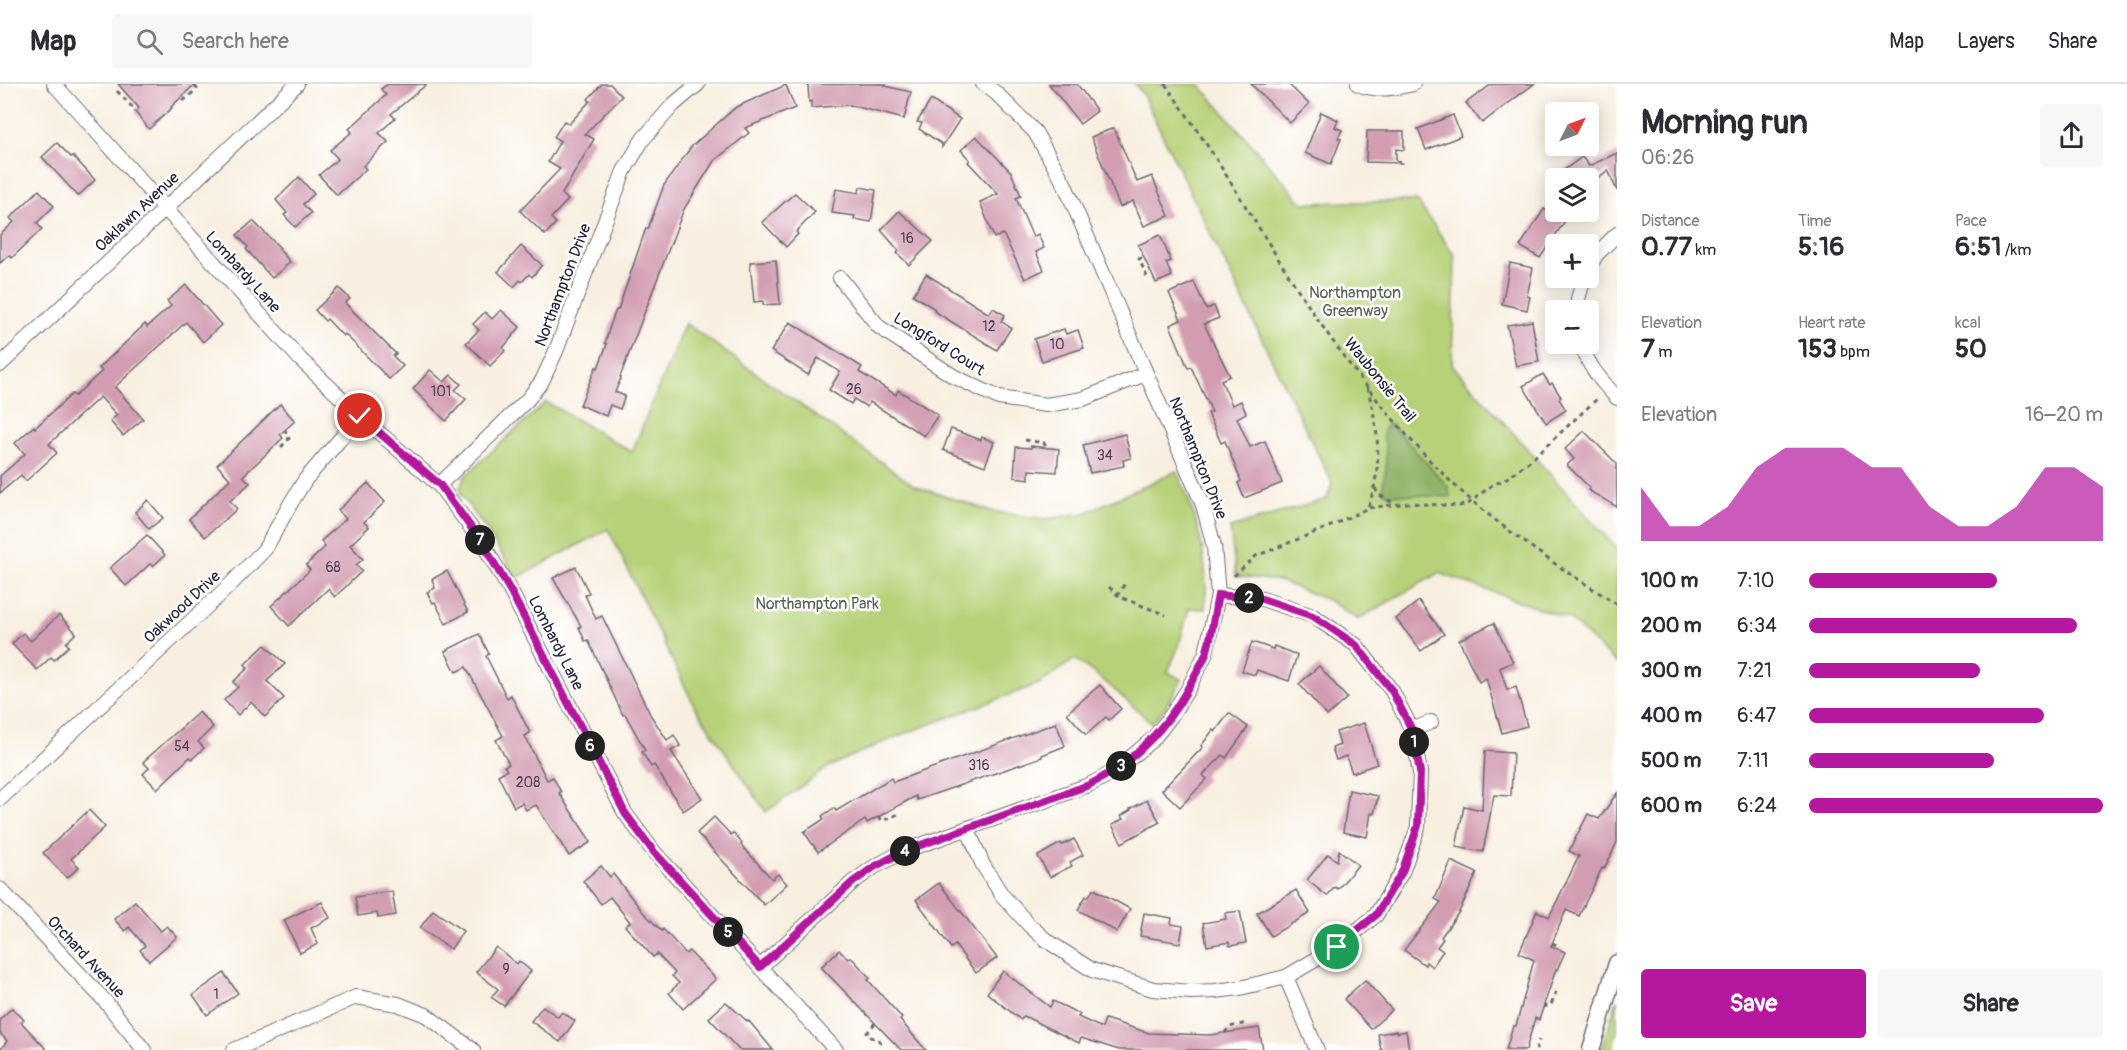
<!DOCTYPE html>
<html lang="en">
<head>
<meta charset="utf-8">
<style>
	body { margin:0; font-family:Pangolin,sans-serif; background:#f7f7f7; color:#2b2b33; height:100vh; display:flex; flex-direction:column; font-size:22px; white-space:nowrap }
	* { box-sizing:border-box; margin:0 }
	p { font-size:20px; color:#7c7c81 }
	.icon { flex:none; width:33px; height:33px; fill:none; stroke:currentColor; stroke-width:2; stroke-linecap:round; stroke-linejoin:round }
	.map { position:relative; flex:1; overflow:hidden }
	.side { display:flex; flex-direction:column; background:#fff; width:510px }
	.side>* { flex:none }
	.needle { width:39px; rotate:48deg }
	.buttons { position:absolute; left:1545px; top:18px; display:grid; gap:12px }
	.buttons a { display:grid; place-items:center; width:54px; height:54px; border-radius:6px; background:#fff; box-shadow:0 3px 15px #0003; font-size:30px }
	.pin { position:absolute; display:grid; place-items:center; width:51px; height:51px; color:#fff; margin:-26px; border:3px solid #fff; border-radius:50%; box-shadow:0 2px 6px #0007 }
	.km { position:absolute; width:30px; height:30px; margin:-15px; border-radius:50%; background:#222; color:#fff; font-size:16px; line-height:30px; text-align:center }
	.round { display:grid; place-items:center; flex:none; width:63px; height:63px; border-radius:6px; background:#f7f7f7 }
	.overview { display:flex; align-items:center; justify-content:space-between; height:102px; padding:0 24px }
	h1 { font-size:33px; font-weight:800; line-height:45px }
	.figures { display:grid; grid-template-columns:repeat(3,1fr); gap:9px; height:102px; padding:6px 24px }
	.figures div { display:grid; align-content:center }
	.figures b { font-size:26px; font-weight:800 }
	.figures small { font-size:16px; font-weight:400 }
	.figures p { font-size:16px }
	.chart { height:168px; padding:12px 24px }
	.chart p { display:flex; justify-content:space-between }
	.chart svg { width:100%; height:108px; margin-top:6px; fill:#b5179e; opacity:.7 }
	.cta { display:flex; gap:12px; margin-top:auto; padding:12px 24px }
	.cta a { flex:1; height:69px; border-radius:6px; background:#b5179e; color:#fff; font-size:24px; font-weight:800; line-height:69px; text-align:center }
	.cta a+a { background:#f7f7f7; color:#2b2b33 }
	ul { padding:0 24px; list-style:none; font-size:20px }
	li { display:grid; grid-template-columns:96px 72px 1fr; align-items:center; height:45px }
	li i { height:15px; border-radius:8px; background:#b5179e }
	header { display:flex; align-items:center; gap:36px; box-sizing:border-box; height:84px; padding:0 30px; background:#fff; border-bottom:2px solid #e1e1e2 }
	header strong { font-size:28px }
	nav { display:flex; gap:33px; margin-inline-start:auto; font-size:21px }
	.search { width:420px; height:54px; background:#f7f7f7; display:flex; align-items:center; gap:15px; box-sizing:border-box; padding:0 21px; border-radius:6px; color:#7c7c81; font-size:22px }
	main { display:flex; flex:1; min-height:0 }
	.map>svg:first-child { display:block }
	.green { fill:#b6d177; stroke:#6c7a59; stroke-width:1.5 }
	.forest { fill:#90b368; stroke:#596a52; stroke-width:1.5 }
	.building { fill:#d29cb1 }
	.lines { fill:none; stroke-linecap:round; stroke-linejoin:round }
	.minor-casing { stroke:#6d6a75; stroke-width:16 }
	.tertiary-casing { stroke:#6d6a75; stroke-width:19 }
	.path { stroke:#6d6a75; stroke-width:3; stroke-dasharray:4.5 4.5; stroke-linecap:butt }
	.minor { stroke:#fff; stroke-width:14 }
	.tertiary { stroke:#fff; stroke-width:16 }
	.route-casing { stroke:#fff; stroke-width:12 }
	.route { stroke:#b5179e; stroke-width:8 }
	.labels { text-anchor:middle; dominant-baseline:central; stroke-width:5; stroke-linejoin:round; paint-order:stroke }
	.number-label { font-size:14px; fill:#4e4058 }
	.street-label { font-size:16px; fill:#22223b; stroke:#fff }
	.park-label { font-size:16px; fill:#565f50; stroke:#fff }
</style>
</head>
<body>
<header>
<strong>Map</strong>
<div class="search"><svg class="icon" aria-label="search" viewBox="0 0 24 24"><circle cx="10" cy="10" r="6"/><path d="M15 15l6 6"/></svg>Search here</div>
<nav><a>Map</a><a>Layers</a><a>Share</a></nav>
</header>
<main>
<div class="map">
<svg width="1617" height="966" viewBox="0 0 1617 966">
	<rect width="100%" height="100%" fill="#fff"/>
	<filter id="ink" filterUnits="userSpaceOnUse"><feTurbulence type="fractalNoise" baseFrequency=".0167" numOctaves="2"/><feDisplacementMap in="SourceGraphic" scale="12" xChannelSelector="R" yChannelSelector="G"/><feConvolveMatrix kernelMatrix="1 2 1 2 8 2 1 2 1" color-interpolation-filters="sRGB"/></filter>
	<filter id="wash" filterUnits="userSpaceOnUse"><feTurbulence type="fractalNoise" baseFrequency=".008" numOctaves="4" result="noise"/><feDisplacementMap in="SourceGraphic" scale="24" xChannelSelector="R" yChannelSelector="G"/><feGaussianBlur stdDeviation="1.35" result="paint"/><feColorMatrix in="noise" values="0 0 0 0 0 0 0 0 0 0 0 0 0 0 0 0 0 1.4 0 .05"/><feComposite in="paint" operator="in"/></filter>
	<g filter="url(#wash)">
		<rect width="100%" height="100%" fill="#f8efe0"/>
		<g class="green">
			<path d="M1135 0H1199L1302 119 1417 117 1455 172 1452 281 1617 465V580L1569 535 1439 489 1358 535 1330 517 1279 497 1236 492 1230 444 1327 415 1332 399 1142 9Z"/>
			<path d="M685 239 915 402 990 427 1045 435 1085 429 1177 387C1197 433 1209 473 1205 525L1189 524 1179 561 1168 588 1182 596 1164 625 1152 639 1103 596 1075 575 1041 599 893 654 830 682 766 728 695 623 608 445 517 494 484 442 461 411 460 404 465 392 546 318 632 368Z"/>
			<path d="M1617 915V947L1612 966H1602Z"/>
		</g>
		<path class="forest" d="M1388 340 1393 342 1443 397 1448 403 1450 413 1389 410 1384 408C1381 399 1386 391 1386 383 1387 370 1385 359 1383 347Z"/>
		<g id="blocks">
			<g class="building">
				<path d="M118 0H195L171 23 172 24 149 45 135 28 139 24Z"/>
				<path d="M388 0H427L391 30 395 34 379 49 388 58 363 82 366 85 337 111 319 91 338 75 330 66 352 48 349 45 386 11 381 5Z"/>
				<path d="M602 0H610L622 12 585 50 594 55 562 110 568 116 551 134 556 139 545 151 520 127 560 85 548 78 560 57 554 53 564 37 569 40 590 17 588 15Z"/>
				<path d="M808 0H886L885 2 911 8 904 35 850 21 811 24V17L809 18Z"/>
				<path d="M1049 0H1077L1097 27 1080 40Z"/>
				<path d="M1251 0H1288L1309 20 1290 39Z"/>
				<path d="M1492 0H1534L1482 39 1466 19Z"/>
				<path d="M786 1 795 24 745 44 749 49 714 77 684 125 620 293 621 294 615 308 625 312 620 325 610 321 606 332 580 321 596 283 598 284 607 260 605 259 610 242 616 226H618L646 144 648 145 664 101 672 90 691 63 736 23Z"/>
				<path d="M931 16 960 35 942 63V60L919 45 922 39 917 38Z"/>
				<path d="M1321 28 1338 36 1335 43 1342 46 1338 54 1341 55 1331 80 1305 69Z"/>
				<path d="M1453 31 1461 52 1426 66 1418 45Z"/>
				<path d="M1114 44 1137 98 1152 92 1169 132 1144 142 1133 117 1120 123 1091 53Z"/>
				<path d="M1367 47H1404V66L1396 65V76L1401 79 1366 78Z"/>
				<path d="M976 52 1011 88 1021 112 1016 114 1033 153 1038 150 1044 164 1036 168 1044 186 1025 195 1003 150 994 154 980 118 998 110 968 78 970 76 961 66Z"/>
				<path d="M57 59 71 73 73 72 95 96 78 112 42 73Z"/>
				<path d="M1617 69V107L1608 86 1598 94H1553L1582 73 1589 82Z"/>
				<path d="M299 93 314 110 303 120 311 129 295 143 284 131 287 129 276 116Z"/>
				<path d="M860 103 876 106 871 138 854 135 855 132 832 129 836 105 859 109Z"/>
				<path d="M39 106 54 122 37 139 42 145 12 174 9 171 0 179V151L14 138 10 134Z"/>
				<path d="M795 109 815 128 796 148 798 150 786 163 762 138Z"/>
				<path d="M1544 125 1549 128H1571L1540 174 1520 162Z"/>
				<path d="M899 127 933 157 909 181 897 169 899 167 881 146Z"/>
				<path d="M253 137 280 164 279 165 290 178 272 194 246 165 248 163 237 151Z"/>
				<path d="M1160 151 1171 177 1166 179 1172 192 1156 199 1138 161Z"/>
				<path d="M521 162 542 181 532 193 529 190 522 198 520 196 514 203 498 188Z"/>
				<path d="M776 176 780 220 763 221V217L754 218 750 178Z"/>
				<path d="M1510 179 1533 184 1527 212 1530 213 1527 226 1502 220Z"/>
				<path d="M926 190 989 230 993 224 1005 231 1001 237 1011 244 997 266 934 227 935 225 913 211Z"/>
				<path d="M1194 198 1206 225 1214 222 1219 234 1204 240 1230 292 1221 296 1232 321 1241 317 1246 329 1237 334 1250 363 1265 357 1282 399 1244 414 1238 399 1241 397 1225 357 1221 359 1208 329 1212 328 1191 283 1188 284 1170 241 1181 236 1169 209Z"/>
				<path d="M186 201 221 241 203 258 186 238 115 303 143 335 123 352 110 337 117 331 100 313 49 360 57 369 26 397 21 391 0 409V392L25 370 15 359 34 342 35 344 72 310 75 312 102 287 99 284 145 240 147 243 171 222 167 217Z"/>
				<path d="M339 204 350 215 345 219 396 270 393 272 403 282 389 295 345 250 343 252 327 235 325 237 315 226Z"/>
				<path d="M501 226 520 243 503 264 505 267 490 282 466 259 479 246 473 240 485 228 492 235Z"/>
				<path d="M1532 237 1539 278 1516 282 1507 241Z"/>
				<path d="M790 238 862 283 859 288 896 311 898 306 938 331 924 352 870 318 867 323 854 315 851 320 829 306 840 288 818 274 808 291 771 267Z"/>
				<path d="M1064 245 1066 250 1078 246 1084 264 1042 277 1034 255Z"/>
				<path d="M430 286 444 298 451 291 461 300 455 306 466 315 446 337 413 305Z"/>
				<path d="M1543 290 1550 301 1552 299 1561 313 1559 315 1566 326 1546 339 1523 302Z"/>
				<path d="M280 320 295 337 280 350 283 354 243 392 250 399 230 417 237 425 205 453 189 435 230 395 217 381Z"/>
				<path d="M951 345 981 356 982 353 994 358 985 382 943 366Z"/>
				<path d="M1584 347 1617 380V423L1588 406 1590 404 1567 381 1574 375 1565 365Z"/>
				<path d="M1125 350 1131 374 1123 376 1124 382 1090 389 1083 361Z"/>
				<path d="M1031 362 1059 365 1057 388 1029 386V395L1014 393 1016 363 1031 364Z"/>
				<path d="M368 399 385 418 364 438 369 443 350 461 363 475 356 481 362 487 335 513 328 505 289 542 271 522 310 486 306 481 325 463 321 457 346 435 338 426Z"/>
				<path d="M148 416 163 434 149 445 135 428Z"/>
				<path d="M147 451 165 471 153 482 150 480 126 502 110 484Z"/>
				<path d="M576 483 589 509 585 511 596 535 602 532 651 632 667 656 674 651 680 662 671 667 702 714 683 727 654 681 651 683 642 668 645 666 625 630 623 631 588 556 585 557 579 543 581 542 553 494Z"/>
				<path d="M447 487 468 528 446 540 435 518 433 519 427 508 435 504 432 495Z"/>
				<path d="M1419 517 1444 550 1421 567 1396 535Z"/>
				<path d="M59 531 76 549 66 559 69 562 54 576 51 573 37 586 12 560 23 549 31 557Z"/>
				<path d="M1494 539 1513 578 1500 584 1507 606 1516 603 1527 642 1502 649 1486 594 1479 598 1459 556Z"/>
				<path d="M479 550 489 570 486 572 507 614 511 611 530 649 525 652 547 696 553 693 561 708 559 709 591 758 569 772 536 721 526 726 522 719 514 723 498 691 507 686 504 682 509 680 496 656 503 652 466 583 456 588 445 567Z"/>
				<path d="M1252 558 1273 565 1274 562 1297 571 1289 597 1257 586 1255 591 1242 587Z"/>
				<path d="M265 561 285 580 267 597 284 614 265 633 251 618 238 631 224 616 238 603 233 598 248 584 245 580Z"/>
				<path d="M1319 582 1347 614 1327 632 1299 600Z"/>
				<path d="M1100 601 1121 625 1109 636 1106 633 1086 651 1067 629Z"/>
				<path d="M199 628 213 643 198 658 204 664 192 675 190 673 157 705 143 690 149 684 143 678Z"/>
				<path d="M1229 629 1248 643 1226 674 1223 671 1203 691 1207 695 1180 723 1162 706 1203 663 1201 662 1213 646 1215 648Z"/>
				<path d="M1056 639 1065 662 1042 671V673L917 716 916 712 867 739 865 736 818 768 804 748 824 735 822 732 834 724 836 727 891 694 893 698Z"/>
				<path d="M1364 639 1377 680 1352 689 1346 672 1336 676 1332 664 1340 661 1336 648Z"/>
				<path d="M1485 667 1513 669 1511 712 1494 711 1483 768 1456 763 1464 722 1482 726Z"/>
				<path d="M1349 706 1378 712 1374 730 1371 729 1367 753 1343 748Z"/>
				<path d="M1617 709V758L1612 769 1604 785 1602 784 1579 832 1566 826 1551 862 1565 868 1557 886 1556 885 1539 936 1535 934 1526 966H1506L1513 942H1516L1534 876 1519 869 1537 827 1549 833 1579 772 1569 767 1588 730 1599 735Z"/>
				<path d="M1147 716 1160 738 1122 759 1112 741 1123 735 1121 732 1131 726 1130 725Z"/>
				<path d="M89 726 105 743 71 775 79 783 67 794 43 769Z"/>
				<path d="M714 733 731 751 733 749 742 759 741 761 772 795 778 790 787 800 764 821 697 749Z"/>
				<path d="M1074 755 1083 771 1070 778 1072 782 1050 793 1038 772 1061 759 1062 761Z"/>
				<path d="M1339 766 1358 781 1338 805 1335 803 1327 812 1307 796 1328 770 1337 777Z"/>
				<path d="M1451 777 1477 789 1459 828 1441 853 1443 855 1437 863 1443 867 1432 883 1426 878 1425 881 1404 866 1441 818 1435 815Z"/>
				<path d="M601 782 610 793 613 790 642 827 662 847 663 845 686 870 689 867 716 895 683 925 669 909 679 899 672 892 675 889 657 870 653 873 625 842 630 838 610 813 601 820 583 797Z"/>
				<path d="M939 799 997 874 976 889 955 861 951 864 916 816Z"/>
				<path d="M1094 805 1130 825 1117 848 1078 826 1086 812 1088 813Z"/>
				<path d="M1296 806 1310 829 1271 852 1257 829Z"/>
				<path d="M392 807 396 831 378 834 377 829 358 832 355 813Z"/>
				<path d="M135 817 161 847 167 842 177 853 149 877 140 866 145 862 129 843 125 847 114 835Z"/>
				<path d="M322 818 330 834 311 844 318 860 300 869 284 836Z"/>
				<path d="M433 826 463 847 451 865 420 844Z"/>
				<path d="M1240 827 1246 859 1230 862 1229 858 1207 862 1203 839 1226 835 1225 829Z"/>
				<path d="M1144 829 1172 834 1171 840 1183 842 1180 859 1140 852Z"/>
				<path d="M496 863 517 880 519 877 531 887 504 922 491 913 498 905 476 888Z"/>
				<path d="M839 866 848 875 851 873 870 894 868 896 902 934 900 936 926 966H901L821 883Z"/>
				<path d="M1003 887 1050 923 1053 917 1080 930 1078 933 1102 944 1105 935 1149 949 1210 951 1259 944 1263 966H1119L1081 954 1079 959 1024 932 1021 936 987 909Z"/>
				<path d="M224 889 238 909 207 931 193 911Z"/>
				<path d="M1365 896 1392 926 1371 945 1344 915Z"/>
				<path d="M726 918 748 938 749 937 773 966H739L709 934Z"/>
				<path d="M543 922 558 933 562 928 575 937 560 958 531 937Z"/>
				<path d="M12 924 24 936 21 938 47 966H0L7 957 0 949V935Z"/>
				<path d="M1396 947 1397 949 1406 947 1409 966H1381L1378 950Z"/>
			</g>
		</g>
	</g>
	<g filter="url(#ink)">
		<use href="#blocks" fill-opacity="0" stroke="#6d6a75" stroke-width="1.5"/>
		<g class="lines">
			<g class="minor-casing">
				<g id="minor">
					<path d="M54 0 300 275 360 332 439 401 483 460 511 508 625 729 654 768 836 966"/>
					<path d="M1358 0C1377 8 1394 4 1413 0"/>
					<path d="M1588 184 1597 170 1617 150"/>
					<path d="M840 194 879 243 953 292 999 314 1046 321 1083 315 1145 290"/>
					<path d="M1578 226V215L1584 194"/>
					<path d="M1582 260C1586 280 1603 299 1617 314"/>
					<path d="M0 281 297 0"/>
					<path d="M439 401 527 316 542 297 556 267 624 87 643 55 673 21 698 0"/>
					<path d="M1412 646 1431 638"/>
					<path d="M0 715 229 502 265 465 292 417 305 396 360 332"/>
					<path d="M967 744 983 781 1002 811 1029 841 1046 856 1092 886 1153 905 1191 908 1215 907 1240 904 1286 893 1337 863 1376 831 1402 788 1418 743 1420 688 1412 646 1392 607 1356 561 1313 532 1262 515 1218 511"/>
					<path d="M0 805 105 917 144 966"/>
					<path d="M760 883 853 798 874 783 904 767 1089 701 1112 689 1154 654 1171 632 1188 605 1206 569 1218 511 1214 462 1203 421 1064 99 1035 48 996 9 983 0"/>
					<path d="M1286 893 1317 966"/>
					<path d="M234 966 356 913 398 920 426 931 473 966"/>
				</g>
			</g>
			<g class="tertiary-casing">
				<path id="tertiary" d="M1591 966 1617 879"/>
			</g>
			<g class="path">
				<path d="M1165 0C1230 89 1280 186 1345 274 1381 323 1427 378 1472 417 1517 455 1567 489 1617 520"/>
				<path d="M117 7 132 23 136 20"/>
				<path d="M183 17 197 5 194 1"/>
				<path d="M1142 174 1139 175 1148 195"/>
				<path d="M1367 303C1379 343 1383 385 1368 423"/>
				<path d="M1025 356 1044 359 1046 363"/>
				<path d="M281 363 289 355 285 346"/>
				<path d="M1375 404 1378 410 1393 419"/>
				<path d="M1234 492 1256 472 1331 442 1368 424 1408 419 1459 422 1468 420 1492 401 1504 396 1530 377 1598 314"/>
				<path d="M1109 503 1120 513 1166 531"/>
				<path d="M1117 512 1126 498"/>
				<path d="M878 733 883 737 900 729"/>
				<path d="M1552 859 1559 862"/>
				<path d="M1543 923 1551 921 1557 905"/>
				<path d="M875 939 867 949 869 953 876 954 884 961"/>
				<path d="M1225 949 1229 943 1247 939"/>
				<path d="M1536 966 1539 956"/>
			</g>
			<use href="#minor" class="minor"/>
			<use href="#tertiary" class="tertiary"/>
		</g>
	</g>
	<g class="lines" filter="url(#ink)">
		<g class="route-casing">
			<path id="route" d="M360 332 440 401 483 460 511 508 625 729 654 768 760 883 853 798 874 783 904 767 1089 701C1136 677 1169 642 1193 595 1197 587 1203 578 1206 570 1212 552 1214 530 1218 511L1262 515 1313 532 1356 561 1392 607 1412 646 1420 688 1418 742 1402 788 1376 831 1337 863"/>
		</g>
		<use href="#route" class="route"/>
	</g>
	<g class="labels">
		<g class="number-label">
			<text x="907" y="154">16</text>
			<text x="989" y="242">12</text>
			<text x="1057" y="260">10</text>
			<text x="854" y="305">26</text>
			<text x="441" y="307">101</text>
			<text x="1105" y="371">34</text>
			<text x="333" y="483">68</text>
			<text x="182" y="662">54</text>
			<text x="979" y="681">316</text>
			<text x="528" y="698">208</text>
			<text x="506" y="885">9</text>
			<text x="216" y="910">1</text>
		</g>
		<g class="street-label">
			<text transform="translate(137 128) rotate(-43)">Oaklawn Avenue</text>
			<text transform="translate(243 188) rotate(48)">Lombardy Lane</text>
			<text transform="translate(563 201) rotate(-69)">Northampton Drive</text>
			<text transform="translate(939 260) rotate(32)">Longford Court</text>
			<text transform="translate(1380 296) rotate(51)">Waubonsie Trail</text>
			<text transform="translate(1198 374) rotate(68)">Northampton Drive</text>
			<text transform="translate(182 523) rotate(-43)">Oakwood Drive</text>
			<text transform="translate(556 559) rotate(63)">Lombardy Lane</text>
			<text transform="translate(86 873) rotate(47)">Orchard Avenue</text>
		</g>
		<g class="park-label">
			<text x="1355" y="209">Northampton<tspan x="1355" dy="18">Greenway</tspan></text>
			<text x="817" y="520">Northampton Park</text>
		</g>
	</g>
</svg>
<div class="buttons">
<a><svg class="needle" viewBox="-14 -14 28 28"><path d="M0-13l5 13h-10z" fill="#e53935"/><path d="M0 13l5-13h-10z" fill="#7c7c81"/></svg></a>
<a><svg class="icon" aria-label="layers" viewBox="0 0 24 24"><path d="M12 4l9 5-9 5-9-5zM3 14l9 5 9-5"/></svg></a>
<a>+</a>
<a>−</a>
</div>
<div class="pin" style="left:1337px;top:863px;background:#1e9e55"><svg class="icon" aria-label="arrive" viewBox="0 0 24 24"><path d="M6 21V4h12l-3 4 3 4H6"/></svg></div>
<div class="pin" style="left:360px;top:332px;background:#d93025"><svg class="icon" aria-label="check" viewBox="0 0 24 24"><path d="M5 12l5 5 9-10"/></svg></div>
<b class="km" style="left:1414px;top:658px">1</b>
<b class="km" style="left:1249px;top:514px">2</b>
<b class="km" style="left:1121px;top:682px">3</b>
<b class="km" style="left:905px;top:767px">4</b>
<b class="km" style="left:728px;top:848px">5</b>
<b class="km" style="left:590px;top:662px">6</b>
<b class="km" style="left:480px;top:456px">7</b>
</div>
<section class="side">
<div class="overview"><div><h1>Morning run</h1><p>06:26</p></div><a class="round"><svg class="icon" aria-label="share" viewBox="0 0 24 24"><path d="M12 15V3M7 8l5-5 5 5M5 13v7h14v-7"/></svg></a></div>
<div class="figures">
<div><p>Distance</p><b>0.77<small> km</small></b></div>
<div><p>Time</p><b>5:16</b></div>
<div><p>Pace</p><b>6:51<small> /km</small></b></div>
</div>
<div class="figures">
<div><p>Elevation</p><b>7<small> m</small></b></div>
<div><p>Heart rate</p><b>153<small> bpm</small></b></div>
<div><p>kcal</p><b>50</b></div>
</div>
<div class="chart"><p><span>Elevation</span>16–20 m</p>
<svg viewBox="0 0 160 44" preserveAspectRatio="none"><path d="M0 44V22L10 38L20 38L30 30L40 14L50 6L60 6L70 6L80 14L90 14L100 30L110 38L120 38L130 30L140 14L150 14L160 22V44z"/></svg>
</div>
<ul>
<li><b>100 m</b>7:10<i style="width:64%"></i></li>
<li><b>200 m</b>6:34<i style="width:91%"></i></li>
<li><b>300 m</b>7:21<i style="width:58%"></i></li>
<li><b>400 m</b>6:47<i style="width:80%"></i></li>
<li><b>500 m</b>7:11<i style="width:63%"></i></li>
<li><b>600 m</b>6:24<i style="width:100%"></i></li>
</ul>
<div class="cta"><a>Save</a><a>Share</a></div>
</section>
</main>
</body>
</html>
